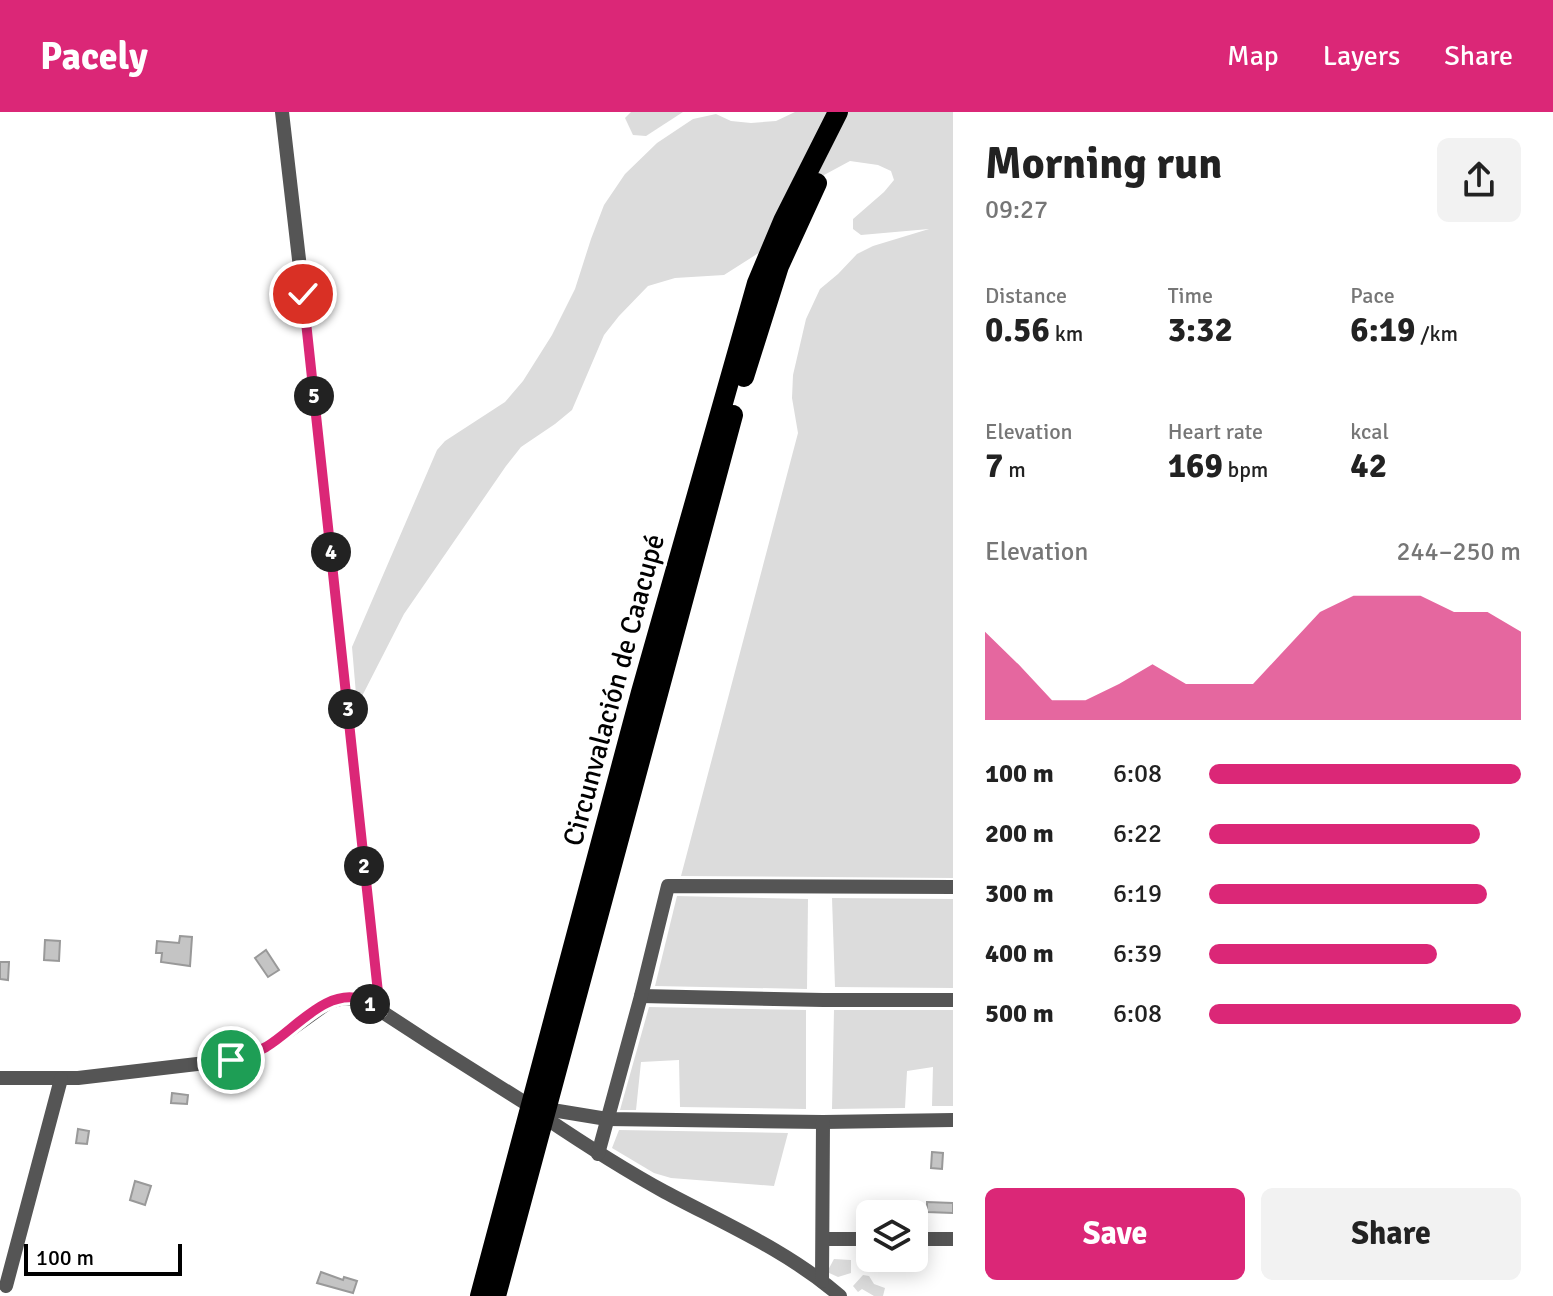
<!DOCTYPE html>
<html lang="en">
<head>
<meta charset="utf-8">
<style>
	body { margin:0; font-family:Signika,sans-serif; background:#f2f2f2; color:#222; height:100vh; display:flex; flex-direction:column; font-size:30px; white-space:nowrap }
	* { box-sizing:border-box; margin:0 }
	p { font-size:26px; color:#767676 }
	.icon { flex:none; width:44px; height:44px; fill:none; stroke:currentColor; stroke-width:2; stroke-linecap:round; stroke-linejoin:round }
	.map { position:relative; flex:1; overflow:hidden }
	.sheet { display:flex; flex-direction:column; background:#fff; width:600px }
	.sheet>* { flex:none }
	.controls { position:absolute; left:856px; top:1088px; display:grid; gap:16px }
	.controls a { display:grid; place-items:center; width:72px; height:72px; border-radius:12px; background:#fff; box-shadow:0 4px 20px #0003; font-size:40px }
	.scale { position:absolute; left:24px; bottom:20px; width:158px; box-sizing:border-box; padding-left:8px; border:4px solid #000; border-top:0; font-size:22px; line-height:28px; white-space:nowrap; color:#000; -webkit-text-stroke:6px #fff; paint-order:stroke }
	.pin { position:absolute; display:grid; place-items:center; width:68px; height:68px; color:#fff; margin:-34px; border:4px solid #fff; border-radius:50%; box-shadow:0 2px 8px #0007 }
	.km { position:absolute; width:40px; height:40px; margin:-20px; border-radius:50%; background:#222; color:#fff; font-size:22px; line-height:40px; text-align:center }
	.round { display:grid; place-items:center; flex:none; width:84px; height:84px; border-radius:12px; background:#f2f2f2 }
	.summary { display:flex; align-items:center; justify-content:space-between; height:136px; padding:0 32px }
	h1 { font-size:44px; font-weight:700; line-height:60px }
	.metrics { display:grid; grid-template-columns:repeat(3,1fr); gap:12px; height:136px; padding:8px 32px }
	.metrics div { display:grid; align-content:center }
	.metrics b { font-size:34px; font-weight:700 }
	.metrics small { font-size:22px; font-weight:400 }
	.metrics p { font-size:22px }
	.chart { height:224px; padding:16px 32px }
	.chart p { display:flex; justify-content:space-between }
	.chart svg { width:100%; height:144px; margin-top:8px; fill:#db2777; opacity:.7 }
	.button { display:flex; gap:16px; margin-top:auto; padding:16px 32px }
	.button a { flex:1; height:92px; border-radius:12px; background:#db2777; color:#fff; font-size:32px; font-weight:700; line-height:92px; text-align:center }
	.button a+a { background:#f2f2f2; color:#222 }
	ul { padding:0 32px; list-style:none; font-size:26px }
	li { display:grid; grid-template-columns:128px 96px 1fr; align-items:center; height:60px }
	li i { height:20px; border-radius:10px; background:#db2777 }
	header { display:flex; align-items:center; gap:48px; box-sizing:border-box; height:112px; padding:0 40px; background:#db2777; color:#fff }
	header strong { font-size:38px }
	nav { display:flex; gap:44px; margin-inline-start:auto; font-size:28px }
	main { display:flex; flex:1; min-height:0 }
	.map>svg:first-child { display:block }
	.green { fill:#dcdcdc }
	.building { fill:#c4c4c4; stroke:#999; stroke-width:2 }
	.lines { fill:none; stroke-linecap:round; stroke-linejoin:round }
	.minor { stroke:#555; stroke-width:14 }
	.highway { stroke:#000; stroke-width:20 }
	.route-casing { stroke:#fff; stroke-width:16 }
	.route { stroke:#db2777; stroke-width:10 }
	.labels { text-anchor:middle; dominant-baseline:central; stroke-width:7; stroke-linejoin:round; paint-order:stroke }
	.street-label { font-size:28px; fill:#000; stroke:#fff }
</style>
</head>
<body>
<header>
<strong>Pacely</strong>
<nav><a>Map</a><a>Layers</a><a>Share</a></nav>
</header>
<main>
<div class="map">
<svg width="953" height="1184" viewBox="0 0 953 1184">
	<rect width="100%" height="100%" fill="#fff"/>
	<g class="green">
		<path d="M631 0H683L646 24 633 23 625 6Z"/>
		<path d="M795 0H953V766L681 764 798 321 792 286 793 263 806 207 820 177 838 162 857 142 873 134 929 117 861 123 853 117V107L884 80 894 68 891 59 878 53 850 49 813 69 779 128 724 163 675 166 648 174 619 204 604 223 572 298 555 312 521 335 506 354 404 502 357 594 352 535 437 338 445 329 505 290 523 269 552 223 575 177 591 127 604 93 625 62 657 31 693 7 716 2 731 9 751 11 776 9Z"/>
		<path d="M677 784 808 787 807 877 655 874Z"/>
		<path d="M832 786 953 787V876L835 875Z"/>
		<path d="M649 895 806 898V997L680 995 679 948 641 950 636 998H620Z"/>
		<path d="M834 898H953V994H932L933 955 907 959 905 996 832 997Z"/>
		<path d="M619 1018 788 1021 774 1074 671 1066 654 1061 612 1036Z"/>
		<path d="M834 1147 851 1148V1161L838 1165 827 1160Z"/>
		<path d="M863 1163 869 1164 874 1172 885 1176 883 1184H874L862 1177 858 1180 853 1174Z"/>
	</g>
	<g class="building">
		<path d="M180 824 192 825 190 854 161 850 162 841H156L157 829 179 831Z"/>
		<path d="M45 828 60 829 59 849 44 848Z"/>
		<path d="M266 838 279 858 268 865 255 846Z"/>
		<path d="M0 850H9L8 868 0 867Z"/>
		<path d="M172 981 188 983 187 992 171 991Z"/>
		<path d="M78 1017 89 1019 87 1032 76 1031Z"/>
		<path d="M932 1040 943 1041 942 1057 931 1056Z"/>
		<path d="M135 1069 151 1074 145 1093 130 1088Z"/>
		<path d="M927 1090 953 1091V1101L927 1100Z"/>
		<path d="M321 1160 343 1168 344 1165 357 1169 353 1181 317 1171Z"/>
	</g>
	<g class="lines">
		<g class="minor">
			<path d="M282 0 303 182 380 899"/>
			<path d="M641 884 823 888H953"/>
			<path d="M0 966H78L231 948 250 943 269 933 329 890 344 886 364 888 430 931 530 994"/>
			<path d="M546 997 607 1007 823 1010 953 1008"/>
			<path d="M544 1005C584 1032 623 1057 665 1080 725 1112 788 1139 840 1184"/>
			<path d="M598 1042 641 884 668 774 953 775"/>
			<path d="M823 1127H870"/>
			<path d="M914 1127H953"/>
			<path d="M822 1169 823 1010"/>
			<path d="M6 1174 61 967"/>
		</g>
		<g class="highway">
			<path d="M744 265 779 154 817 71"/>
			<path d="M480 1184 641 580 757 171 783 109 838 0"/>
			<path d="M496 1184 733 303"/>
		</g>
	</g>
	<g class="lines">
		<g class="route-casing">
			<path id="route" d="M231 948C244 945 255 941 266 935 295 918 327 874 364 888 370 890 375 896 380 899L303 182"/>
		</g>
		<use href="#route" class="route"/>
	</g>
	<g class="labels">
		<g class="street-label">
			<text transform="translate(614 578) rotate(-75)">Circunvalación de Caacupé</text>
		</g>
	</g>
</svg>
<div class="controls">
<a><svg class="icon" aria-label="layers" viewBox="0 0 24 24"><path d="M12 4l9 5-9 5-9-5zM3 14l9 5 9-5"/></svg></a>
</div>
<div class="scale">100 m</div>
<div class="pin" style="left:231px;top:948px;background:#1e9e55"><svg class="icon" aria-label="arrive" viewBox="0 0 24 24"><path d="M6 21V4h12l-3 4 3 4H6"/></svg></div>
<div class="pin" style="left:303px;top:182px;background:#d93025"><svg class="icon" aria-label="check" viewBox="0 0 24 24"><path d="M5 12l5 5 9-10"/></svg></div>
<b class="km" style="left:370px;top:892px">1</b>
<b class="km" style="left:364px;top:754px">2</b>
<b class="km" style="left:348px;top:597px">3</b>
<b class="km" style="left:331px;top:440px">4</b>
<b class="km" style="left:314px;top:284px">5</b>
</div>
<section class="sheet">
<div class="summary"><div><h1>Morning run</h1><p>09:27</p></div><a class="round"><svg class="icon" aria-label="share" viewBox="0 0 24 24"><path d="M12 15V3M7 8l5-5 5 5M5 13v7h14v-7"/></svg></a></div>
<div class="metrics">
<div><p>Distance</p><b>0.56<small> km</small></b></div>
<div><p>Time</p><b>3:32</b></div>
<div><p>Pace</p><b>6:19<small> /km</small></b></div>
</div>
<div class="metrics">
<div><p>Elevation</p><b>7<small> m</small></b></div>
<div><p>Heart rate</p><b>169<small> bpm</small></b></div>
<div><p>kcal</p><b>42</b></div>
</div>
<div class="chart"><p><span>Elevation</span>244–250 m</p>
<svg viewBox="0 0 160 44" preserveAspectRatio="none"><path d="M0 44V17L10 27L20 38L30 38L40 33L50 27L60 33L70 33L80 33L90 22L100 11L110 6L120 6L130 6L140 11L150 11L160 17V44z"/></svg>
</div>
<ul>
<li><b>100 m</b>6:08<i style="width:100%"></i></li>
<li><b>200 m</b>6:22<i style="width:87%"></i></li>
<li><b>300 m</b>6:19<i style="width:89%"></i></li>
<li><b>400 m</b>6:39<i style="width:73%"></i></li>
<li><b>500 m</b>6:08<i style="width:100%"></i></li>
</ul>
<div class="button"><a>Save</a><a>Share</a></div>
</section>
</main>
</body>
</html>
